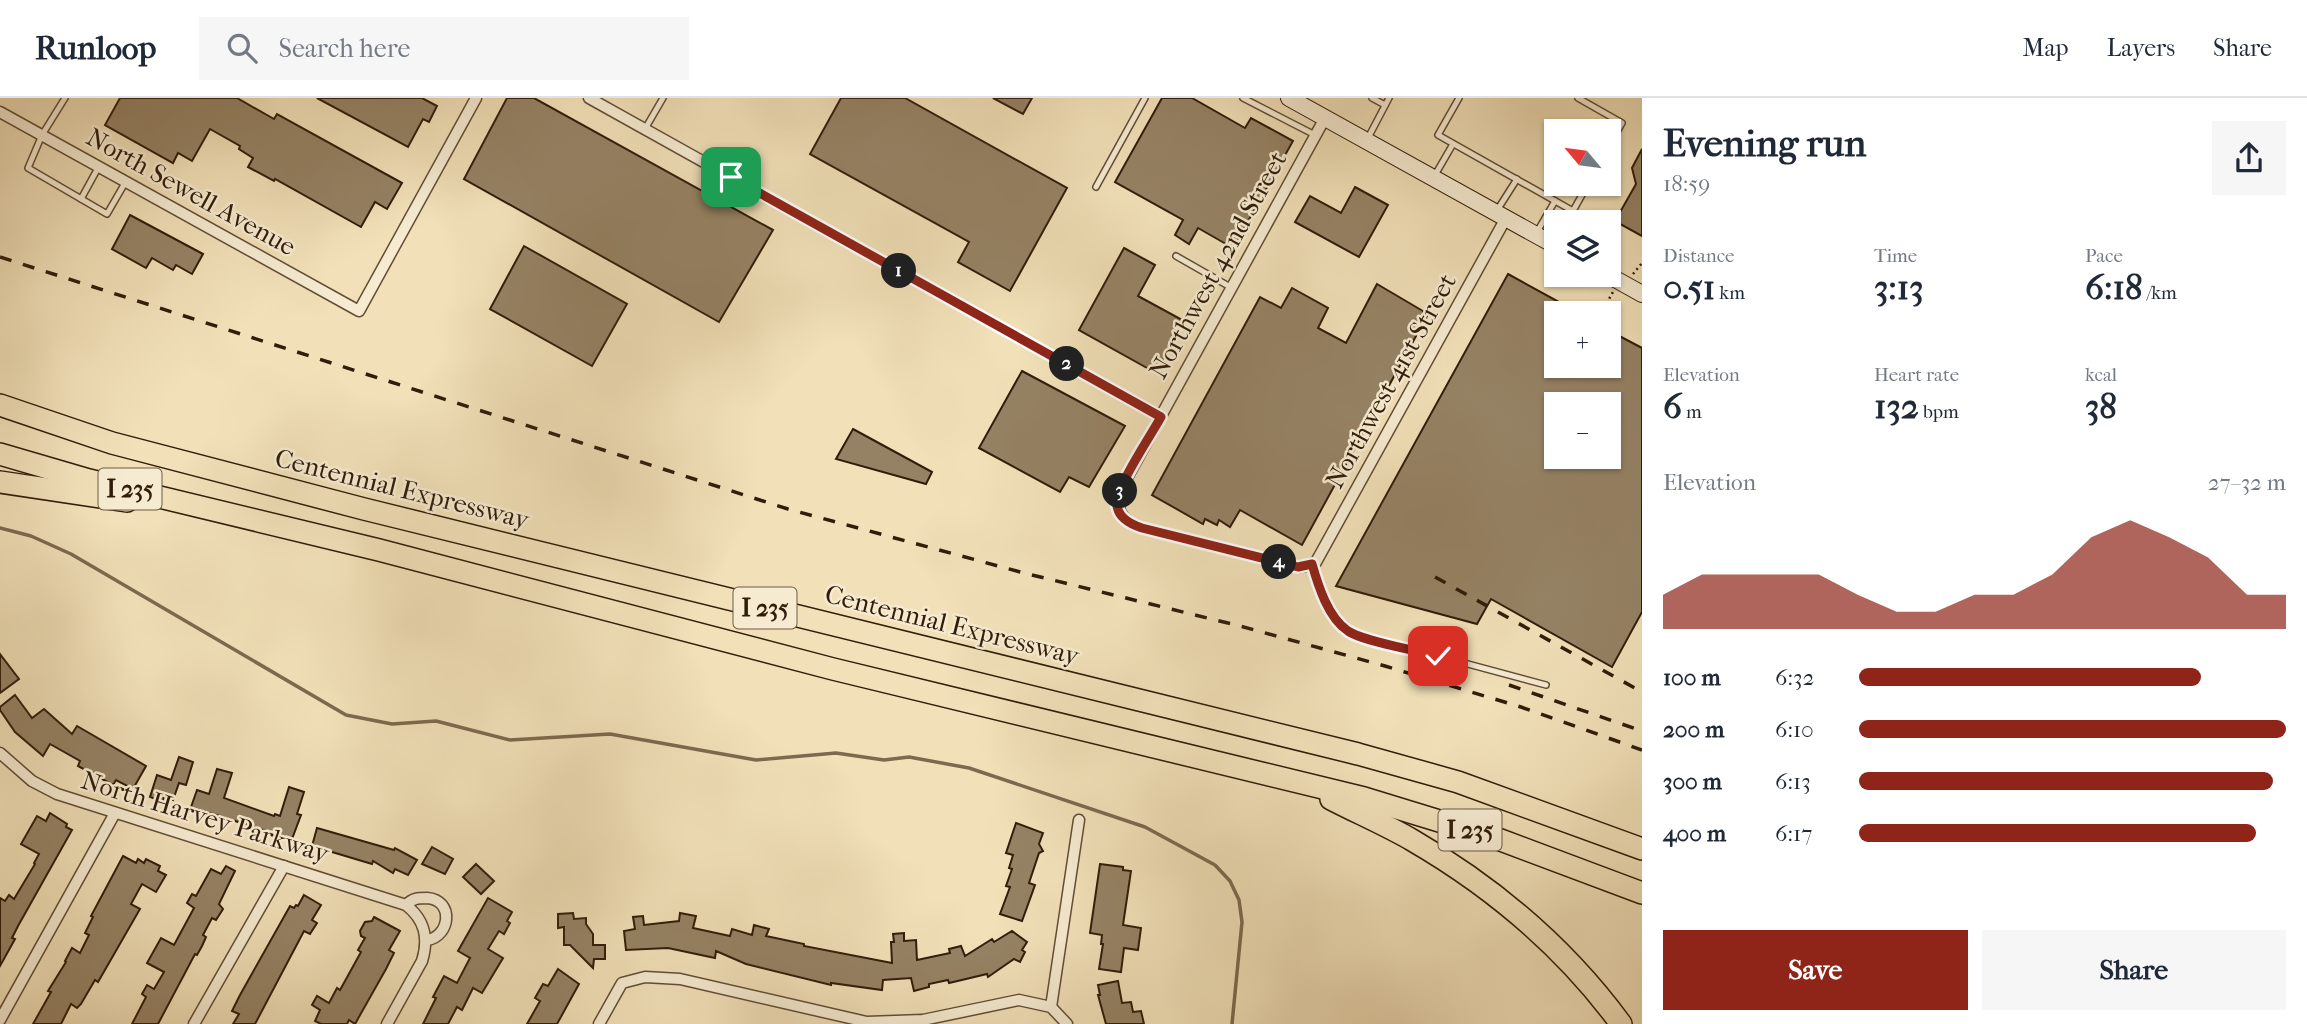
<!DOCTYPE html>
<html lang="en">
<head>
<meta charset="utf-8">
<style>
	body { margin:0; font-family:"IM FELL French Canon",serif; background:#f6f6f7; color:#1f2937; height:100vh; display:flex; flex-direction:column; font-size:26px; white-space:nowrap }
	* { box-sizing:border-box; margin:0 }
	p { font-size:23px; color:#747a83 }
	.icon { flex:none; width:38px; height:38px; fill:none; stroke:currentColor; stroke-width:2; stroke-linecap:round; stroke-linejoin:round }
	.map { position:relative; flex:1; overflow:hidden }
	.details { display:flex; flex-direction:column; background:#fff; width:665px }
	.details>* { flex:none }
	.needle { width:46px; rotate:299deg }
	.controls { position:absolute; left:1544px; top:21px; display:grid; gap:14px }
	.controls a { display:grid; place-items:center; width:77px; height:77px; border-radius:0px; background:#fff; box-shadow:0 2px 5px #0004; font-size:35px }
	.pin { position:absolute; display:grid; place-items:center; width:60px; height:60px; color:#fff; margin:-30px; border-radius:14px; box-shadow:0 4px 10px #0006 }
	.km { position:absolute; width:35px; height:35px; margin:-18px; border-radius:50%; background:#222; color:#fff; font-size:19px; line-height:35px; text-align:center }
	.round { display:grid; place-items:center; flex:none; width:74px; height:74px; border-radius:0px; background:#f6f6f7 }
	.head { display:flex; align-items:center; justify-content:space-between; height:119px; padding:0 21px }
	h1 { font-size:38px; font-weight:700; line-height:52px }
	.stats { display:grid; grid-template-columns:repeat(3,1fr); gap:10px; height:119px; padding:7px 21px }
	.stats div { display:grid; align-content:center }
	.stats b { font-size:35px; font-weight:700 }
	.stats small { font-size:19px; font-weight:400 }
	.stats p { font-size:19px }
	.chart { height:196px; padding:14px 21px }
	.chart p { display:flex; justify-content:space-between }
	.chart svg { width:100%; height:126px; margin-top:7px; fill:#8f2418; opacity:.7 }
	.cta { display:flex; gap:14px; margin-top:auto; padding:14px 21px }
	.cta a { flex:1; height:80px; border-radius:0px; background:#8f2418; color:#fff; font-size:28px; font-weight:700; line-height:80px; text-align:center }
	.cta a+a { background:#f6f6f7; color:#1f2937 }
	ul { padding:0 21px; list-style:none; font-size:23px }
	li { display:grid; grid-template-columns:112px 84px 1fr; align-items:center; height:52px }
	li i { height:18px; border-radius:9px; background:#8f2418 }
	header { display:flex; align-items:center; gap:42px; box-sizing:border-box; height:98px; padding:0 35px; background:#fff; border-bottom:2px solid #e0e1e3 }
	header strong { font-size:33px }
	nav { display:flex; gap:38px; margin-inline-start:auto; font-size:24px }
	.search { width:490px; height:63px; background:#f6f6f7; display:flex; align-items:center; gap:18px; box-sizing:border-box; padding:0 24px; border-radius:0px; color:#747a83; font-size:26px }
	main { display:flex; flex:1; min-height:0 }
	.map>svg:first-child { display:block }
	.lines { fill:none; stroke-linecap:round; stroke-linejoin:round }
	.stream { stroke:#7d694e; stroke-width:3.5 }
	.building { fill:#958264; stroke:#311c09; stroke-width:2; fill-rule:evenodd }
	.service-casing { stroke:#614d35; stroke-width:8 }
	.minor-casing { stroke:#614d35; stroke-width:13 }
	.secondary-casing { stroke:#311c09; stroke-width:18 }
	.motorway-casing { stroke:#311c09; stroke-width:24 }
	.path { stroke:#311c09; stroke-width:2.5; stroke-dasharray:2 3.5; stroke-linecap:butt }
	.service { stroke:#f6ebd1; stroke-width:5 }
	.minor { stroke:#f6ebd1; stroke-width:10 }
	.secondary { stroke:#f6ebd1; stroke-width:16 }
	.motorway { stroke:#f1e0b8; stroke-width:21 }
	.rail { stroke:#311c09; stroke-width:3.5; stroke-dasharray:12 12; stroke-linecap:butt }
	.route-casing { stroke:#fff; stroke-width:14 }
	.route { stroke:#8f2418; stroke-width:9 }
	.labels { text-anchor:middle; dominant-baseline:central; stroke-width:5; stroke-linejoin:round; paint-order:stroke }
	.shield { fill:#f6ebd1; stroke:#6c5a45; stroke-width:2 }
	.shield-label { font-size:24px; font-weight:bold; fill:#311c09 }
	.street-label { font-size:26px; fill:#311c09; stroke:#f6ebd1 }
</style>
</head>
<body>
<header>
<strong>Runloop</strong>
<div class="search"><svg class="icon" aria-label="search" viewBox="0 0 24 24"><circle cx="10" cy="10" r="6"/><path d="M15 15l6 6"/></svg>Search here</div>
<nav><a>Map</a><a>Layers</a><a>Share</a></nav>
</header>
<main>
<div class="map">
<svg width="1642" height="926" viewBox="0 0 1642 926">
	<rect width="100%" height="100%" fill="#f1e0b8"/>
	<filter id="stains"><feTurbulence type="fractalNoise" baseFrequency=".00286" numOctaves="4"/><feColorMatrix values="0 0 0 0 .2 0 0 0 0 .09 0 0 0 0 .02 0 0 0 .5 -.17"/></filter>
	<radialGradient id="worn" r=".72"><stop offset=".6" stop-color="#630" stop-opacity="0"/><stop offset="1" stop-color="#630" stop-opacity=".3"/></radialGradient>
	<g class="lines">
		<path class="stream" d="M0 430 31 438 71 456 346 617 392 626 436 623 510 642 610 636 756 662 836 655 884 662 909 659 969 670 1145 729 1215 767 1230 783 1239 802 1242 824 1232 926"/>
	</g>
	<g class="building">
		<path d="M120 0H237L274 21 277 16 402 85 387 111 375 104 361 129 275 81 274 83 248 69 253 60 239 51 240 48 210 31 192 63 178 55 173 65 105 27Z"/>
		<path d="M317 0H422L437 8 429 24 423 21 408 49Z"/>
		<path d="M507 0H534L773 132 719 224 464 81Z"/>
		<path d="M841 0H905L1067 90 1010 193 958 164 969 144 810 56Z"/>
		<path d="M993 0H1032L1023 16Z"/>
		<path d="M1162 0H1192L1245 30 1251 20 1293 43 1233 150 1198 130 1189 146 1175 137 1183 122 1115 84Z"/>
		<path d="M1642 51V138L1615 123 1636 86 1632 70Z"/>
		<path d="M1355 89 1388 107 1359 159 1295 124 1310 98 1341 115Z"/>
		<path d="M130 117 203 156 192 176 176 167 173 172 152 160 146 170 112 151Z"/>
		<path d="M524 148 627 206 592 268 490 211Z"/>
		<path d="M1124 150 1155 167 1138 198 1184 223 1156 275 1079 232Z"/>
		<path d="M1508 176 1579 215H1556V268H1608V232L1642 250V514L1612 569 1491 501 1477 526 1336 488ZM1556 306H1608V359H1556Z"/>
		<path d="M1377 186 1428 216 1302 447 1240 412 1230 429 1219 422 1217 427 1205 421 1203 426 1152 397 1260 199 1281 210 1292 190 1328 210 1318 230 1346 245Z"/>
		<path d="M1022 273 1125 328 1089 389 1069 379 1060 394 979 350Z"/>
		<path d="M853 331 932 374 926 386 836 361Z"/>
		<path d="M0 556 19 581 0 595Z"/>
		<path d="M15 597 32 620 44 611 72 636 77 628 146 668 133 691 116 682 113 687 78 668 80 663 50 646 43 658 15 634 0 612V609Z"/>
		<path d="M179 659 193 664 186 687 179 685 173 702 164 699 163 704 150 699 157 677 171 682Z"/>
		<path d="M217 671 232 675 224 700 274 718 275 716 280 718 289 689 304 694 297 716 301 717 292 741 191 709 197 692 209 696Z"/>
		<path d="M50 715 67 726 66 729 72 732 18 828 12 840 15 841 0 868V800L5 803 9 797 14 801 35 766 34 765 39 756 21 746 37 718 46 723Z"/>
		<path d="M1016 725 1043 735 1039 746 1043 753 1039 755 1029 785 1035 787 1022 823 1000 816 1010 789 1006 788 1012 771 1009 770 1013 757 1006 755Z"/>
		<path d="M317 730 394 752 395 750 417 762 408 777 395 771 393 775 373 763 372 766 312 748Z"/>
		<path d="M432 749 453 761 445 776 422 766Z"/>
		<path d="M123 758 136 765 138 761 144 765 146 761 160 768 158 773 166 777 156 794 142 786 131 806 140 811 98 884 95 882 81 906 77 910 71 906 61 926H33L51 894 48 893 66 864 65 863 72 850 80 855 89 837 85 835 93 819 91 818Z"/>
		<path d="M476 766 494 783 481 796 463 779Z"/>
		<path d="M1100 766 1123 769V772L1131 773 1123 827 1141 830 1138 852 1124 850 1121 874 1099 871 1103 846H1101L1102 837 1090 835Z"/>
		<path d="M226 768 235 773 219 806 223 811 216 822 212 820 203 837 206 839 202 848 197 857 195 856 158 926H132L146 899 142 896 147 887 154 891 164 874 147 865 161 840 174 847 194 810 187 805 192 796 196 798 211 771 221 776Z"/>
		<path d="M304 797 321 807 312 822 317 825 310 836 304 833 255 926H233L239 916 232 913 240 897 290 808 294 810 296 807 298 808Z"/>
		<path d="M488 800 512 814 507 823 510 825 504 836 499 833 488 851 503 860 482 895 473 890 462 912 457 909 448 926H423L436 900 433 899 444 878 457 885 470 860 458 853Z"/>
		<path d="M573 815 574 821 586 820V826L593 836V847H605V861H594L593 870 570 847H564V829L558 830V816Z"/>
		<path d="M680 815 696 818 693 830 730 838 732 831 752 837 754 827 769 831 766 838 804 846V848L892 865 891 844H894L893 836 904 835V843L916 842 917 862 950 855 949 851 961 848 965 858 992 841 994 844 1012 833 1027 844 1022 852 1025 854 1020 864 1014 861 988 879 987 876 949 885 948 882 929 886V889L914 893 911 880 883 882 882 892 831 885V887L746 866 716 853 715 860 668 850 626 852 624 833 635 831 633 819 643 818 644 827 679 823Z"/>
		<path d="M374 819 400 833 389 852 394 855 386 871 355 926 349 922 347 926H321L315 923 320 912 312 907 317 898 329 905 337 890 340 892 361 854 358 852 365 840 361 838 360 833 365 824 372 823Z"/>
		<path d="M558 871 579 886 557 926H527L540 903 535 900 543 886 548 888Z"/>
		<path d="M1118 883 1122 905 1131 904 1133 914 1141 913 1144 926H1106L1098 897H1100L1098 887Z"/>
	</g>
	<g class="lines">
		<g class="service-casing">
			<g id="service">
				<path d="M65 0 42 37 28 70 107 116 125 85"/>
				<path d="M1243 0 1315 37"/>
				<path d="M1372 0 1385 7"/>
				<path d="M1459 0 1438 37 1573 113 1588 86"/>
				<path d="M1578 0 1622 25 1608 50"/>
				<path d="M645 31 663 0"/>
				<path d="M1368 40 1389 0"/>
				<path d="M1435 77 1453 46"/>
				<path d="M1096 89 1145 0"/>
				<path d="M81 101 98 70"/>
				<path d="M1496 114 1517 81"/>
				<path d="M1537 134 1555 103"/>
				<path d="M1176 158 1232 190"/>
				<path d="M1312 466C1319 491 1330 516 1349 534L1546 587"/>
			</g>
		</g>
		<g class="minor-casing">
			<g id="minor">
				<path d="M589 0 1161 319"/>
				<path d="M0 14 359 213 476 0"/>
				<path d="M1325 20 1123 387C1113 409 1120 423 1142 430L1298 469 1307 468 1316 464 1506 120"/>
				<path d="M0 655 32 683 57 696 406 807C425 822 429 840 422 863L387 926"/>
				<path d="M406 807C413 800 418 800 427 800 455 802 450 839 427 842"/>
				<path d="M1051 909 1079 722"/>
				<path d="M0 922 115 715"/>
				<path d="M194 926 284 768"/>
				<path d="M599 926 622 885 645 879 680 881 867 924 923 922 1019 902 1051 909 1067 926"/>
			</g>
		</g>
		<g class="secondary-casing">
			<g id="secondary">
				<path d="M1289 0 1556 148"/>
				<path d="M1608 177 1642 196"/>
			</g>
		</g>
		<g class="motorway-casing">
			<g id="motorway">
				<path d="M0 307 112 345 364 411 1358 656 1458 684 1642 751"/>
				<path d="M0 356 89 382 379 452 833 571 1364 700 1498 741 1642 795"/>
				<path d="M0 384 127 403"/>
				<path d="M1331 701C1358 715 1386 727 1412 742 1493 789 1566 851 1621 926"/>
			</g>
		</g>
		<g class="path">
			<path d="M1633 176 1642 165"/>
			<path d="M1601 215 1613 194"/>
		</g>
		<use href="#service" class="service"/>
		<use href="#minor" class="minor"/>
		<use href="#secondary" class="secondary"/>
		<use href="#motorway" class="motorway"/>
		<g class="rail">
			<path d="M0 159 788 411 1024 475 1240 528 1385 568 1521 609 1642 652"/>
			<path d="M1435 479 1642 594"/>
			<path d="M1509 587 1642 633"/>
		</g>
	</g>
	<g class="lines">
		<g class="route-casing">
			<path id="route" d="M731 79 1161 319C1151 337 1118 386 1117 404 1116 419 1130 426 1142 430L1298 469 1312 466C1318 487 1328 520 1348 533 1362 543 1418 553 1438 558"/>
		</g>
		<use href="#route" class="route"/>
	</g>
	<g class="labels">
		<g class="shield">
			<rect x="98.5" y="370.5" width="63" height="41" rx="5"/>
			<rect x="733.5" y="489.5" width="63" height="41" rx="5"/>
			<rect x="1438.5" y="711.5" width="63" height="41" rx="5"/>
		</g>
		<g class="shield-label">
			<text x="130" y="391">I 235</text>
			<text x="765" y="510">I 235</text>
			<text x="1470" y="732">I 235</text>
		</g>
		<g class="street-label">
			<text transform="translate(191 94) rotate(29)">North Sewell Avenue</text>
			<text transform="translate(1218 167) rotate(-61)">Northwest 42nd Street</text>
			<text transform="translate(1391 283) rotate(-61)">Northwest 41st Street</text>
			<text transform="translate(402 391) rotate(14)">Centennial Expressway</text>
			<text transform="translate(952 527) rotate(14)">Centennial Expressway</text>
			<text transform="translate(205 719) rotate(17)">North Harvey Parkway</text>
		</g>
	</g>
	<rect width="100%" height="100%" filter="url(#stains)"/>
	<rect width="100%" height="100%" fill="url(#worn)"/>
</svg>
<div class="controls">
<a><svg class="needle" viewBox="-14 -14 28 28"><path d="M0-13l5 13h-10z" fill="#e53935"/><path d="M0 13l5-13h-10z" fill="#747a83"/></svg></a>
<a><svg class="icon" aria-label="layers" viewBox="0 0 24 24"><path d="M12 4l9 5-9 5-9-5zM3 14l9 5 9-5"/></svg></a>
<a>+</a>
<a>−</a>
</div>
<div class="pin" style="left:731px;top:79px;background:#1e9e55"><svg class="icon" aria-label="arrive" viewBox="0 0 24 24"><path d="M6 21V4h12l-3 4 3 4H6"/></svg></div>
<div class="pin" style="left:1438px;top:558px;background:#d93025"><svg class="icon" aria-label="check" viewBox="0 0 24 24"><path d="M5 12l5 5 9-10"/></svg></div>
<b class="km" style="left:899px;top:173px">1</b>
<b class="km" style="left:1067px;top:266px">2</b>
<b class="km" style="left:1120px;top:393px">3</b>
<b class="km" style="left:1279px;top:464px">4</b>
</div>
<section class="details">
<div class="head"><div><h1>Evening run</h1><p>18:59</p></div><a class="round"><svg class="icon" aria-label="share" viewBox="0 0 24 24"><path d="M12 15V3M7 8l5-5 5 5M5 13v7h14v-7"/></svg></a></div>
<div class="stats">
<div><p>Distance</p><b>0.51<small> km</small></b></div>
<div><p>Time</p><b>3:13</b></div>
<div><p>Pace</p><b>6:18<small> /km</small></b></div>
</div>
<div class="stats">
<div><p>Elevation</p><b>6<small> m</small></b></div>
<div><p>Heart rate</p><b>132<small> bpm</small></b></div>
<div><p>kcal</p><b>38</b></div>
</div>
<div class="chart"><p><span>Elevation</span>27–32 m</p>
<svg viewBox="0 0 160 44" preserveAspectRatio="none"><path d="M0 44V32L10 25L20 25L30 25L40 25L50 32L60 38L70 38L80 32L90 32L100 25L110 12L120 6L130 12L140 19L150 32L160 32V44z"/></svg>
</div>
<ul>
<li><b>100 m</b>6:32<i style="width:80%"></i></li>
<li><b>200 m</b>6:10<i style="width:100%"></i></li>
<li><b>300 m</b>6:13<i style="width:97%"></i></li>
<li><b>400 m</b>6:17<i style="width:93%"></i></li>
</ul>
<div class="cta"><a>Save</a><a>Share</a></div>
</section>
</main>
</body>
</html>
